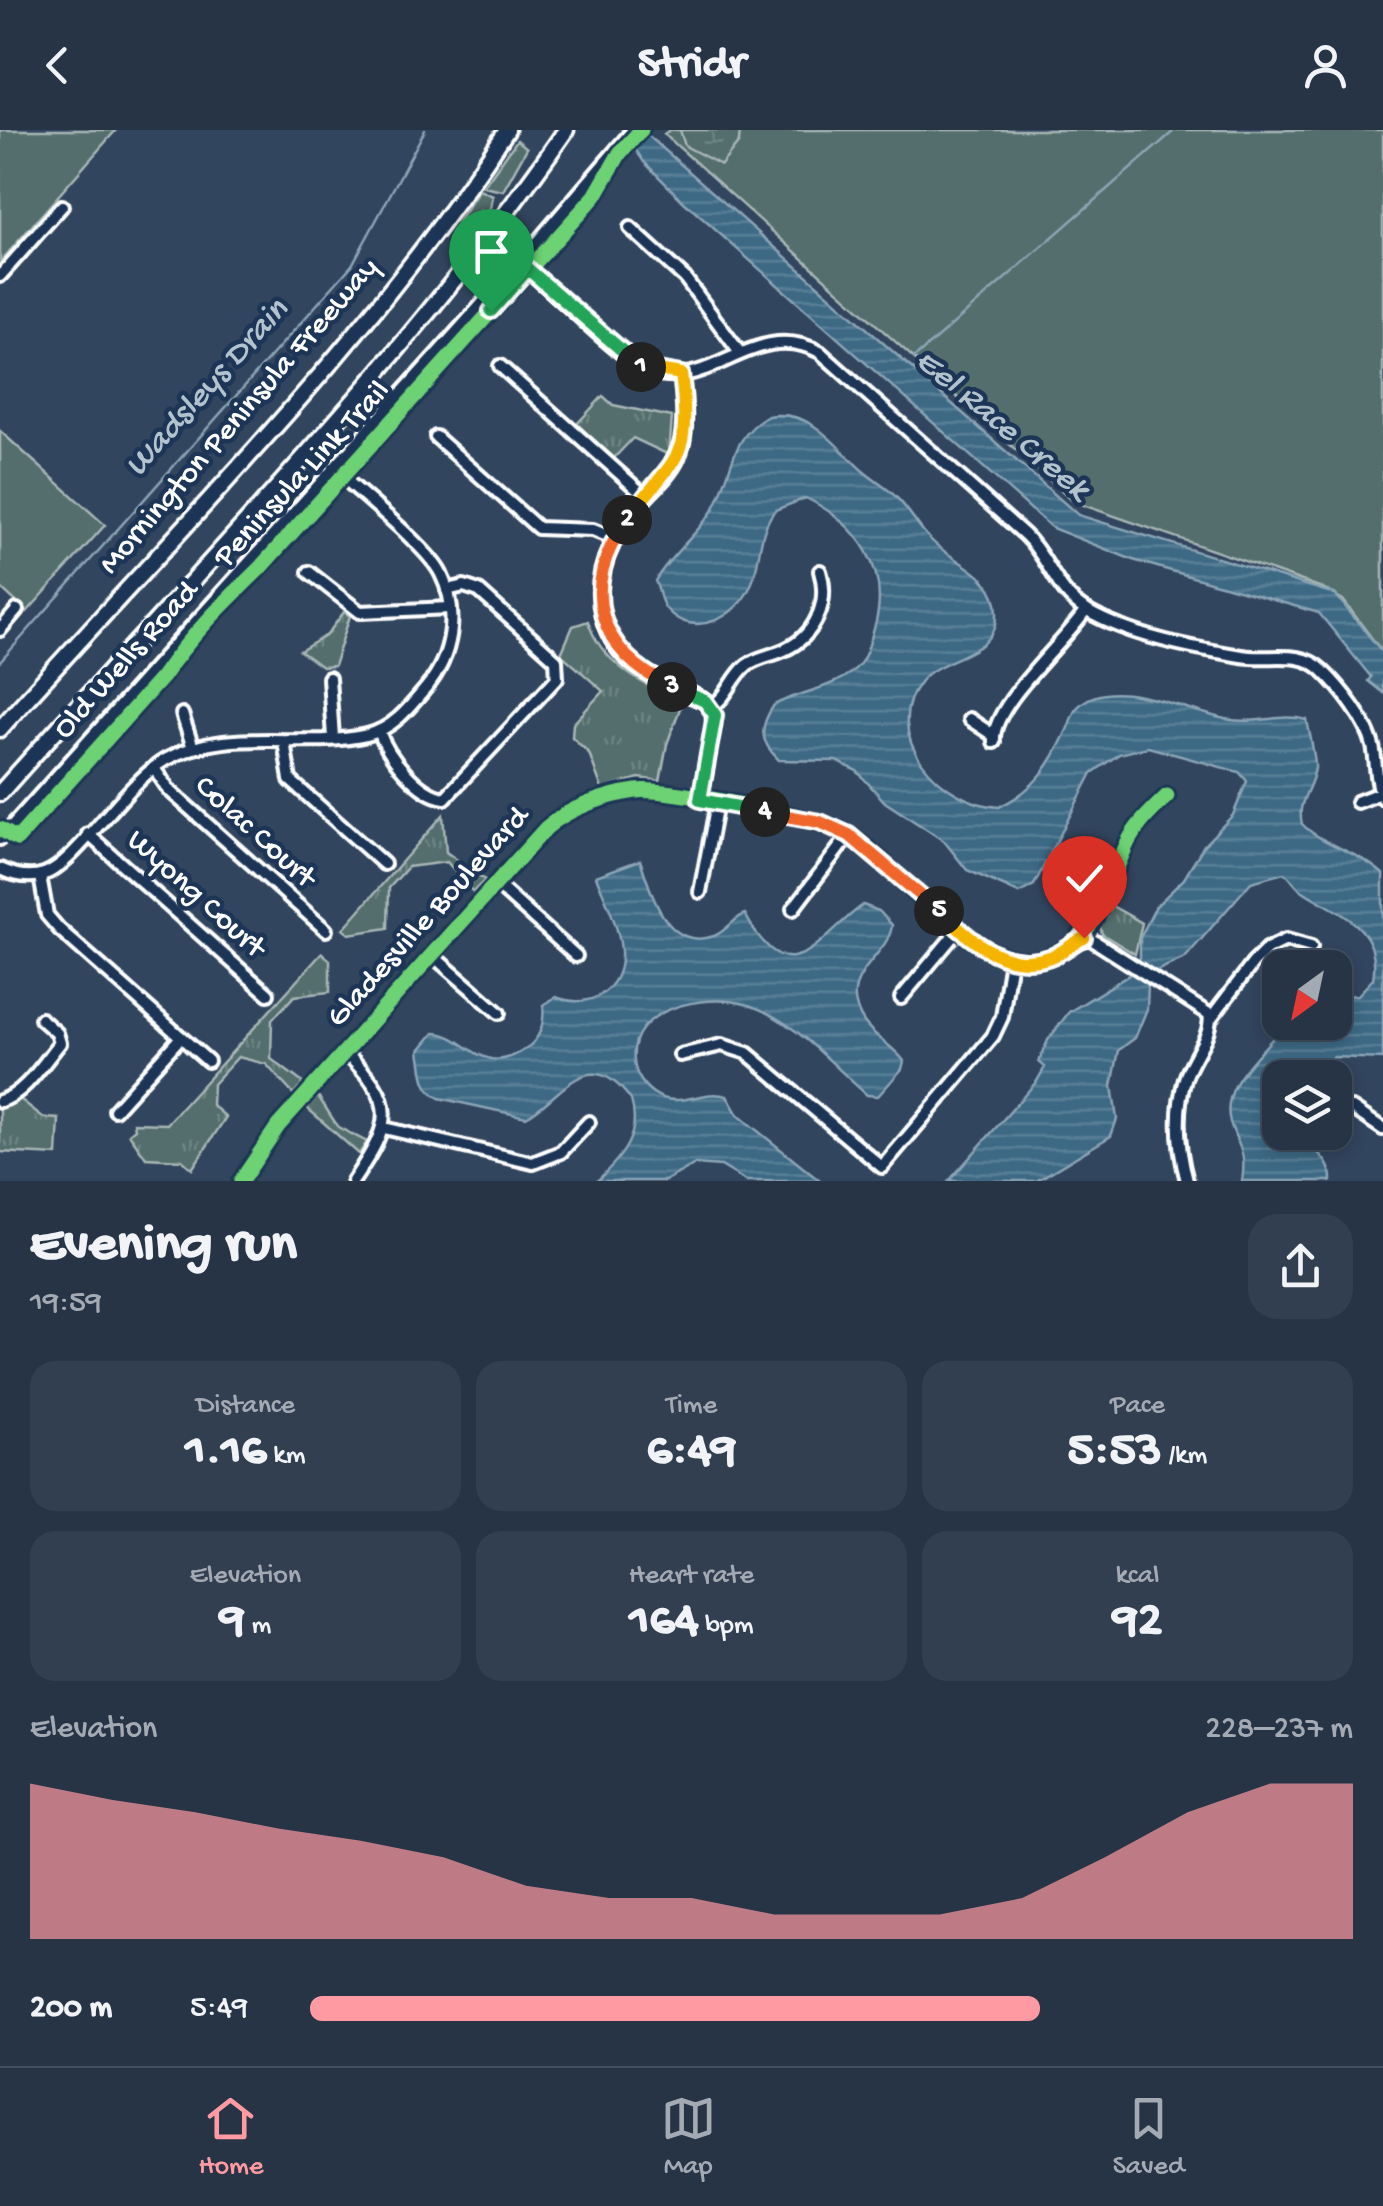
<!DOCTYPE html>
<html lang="en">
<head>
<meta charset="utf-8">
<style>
	body { margin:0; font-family:"Gochi Hand",sans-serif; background:#323f51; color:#f1f3f6; height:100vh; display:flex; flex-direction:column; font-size:38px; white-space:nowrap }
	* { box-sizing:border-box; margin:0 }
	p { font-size:32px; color:#a4aab3 }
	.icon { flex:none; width:55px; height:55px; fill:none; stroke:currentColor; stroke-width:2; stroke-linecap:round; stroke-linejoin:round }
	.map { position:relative; height:1051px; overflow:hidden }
	.details { display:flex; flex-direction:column; background:#263446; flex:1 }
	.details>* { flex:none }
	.needle { width:65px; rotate:213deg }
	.controls { position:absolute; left:1262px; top:820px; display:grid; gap:20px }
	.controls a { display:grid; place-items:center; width:90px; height:90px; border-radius:20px; background:#263446; box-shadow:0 5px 15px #0003,0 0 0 2px #424f5f; font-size:50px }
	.pin { position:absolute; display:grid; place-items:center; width:85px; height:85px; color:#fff; margin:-102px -42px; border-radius:50% 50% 50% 0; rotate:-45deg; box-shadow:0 0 10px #0007 }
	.pin .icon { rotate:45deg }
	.km { position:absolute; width:50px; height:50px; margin:-25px; border-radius:50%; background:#222; color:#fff; font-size:28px; line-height:50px; text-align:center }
	.round { display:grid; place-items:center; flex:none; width:105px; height:105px; border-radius:30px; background:#323f51 }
	.summary { display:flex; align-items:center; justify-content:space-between; height:170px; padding:0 30px }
	h1 { font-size:55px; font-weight:700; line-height:75px }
	.figures { display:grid; grid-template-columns:repeat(3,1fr); gap:15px; height:170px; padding:10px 30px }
	.figures div { display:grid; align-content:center; border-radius:25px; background:#323f51; text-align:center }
	.figures b { font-size:50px; font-weight:700 }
	.figures small { font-size:28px; font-weight:400 }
	.figures p { font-size:28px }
	.chart { height:280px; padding:20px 30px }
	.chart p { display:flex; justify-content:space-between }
	.chart svg { width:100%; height:180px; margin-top:10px; fill:#ff9aa2; opacity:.7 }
	ul { padding:0 30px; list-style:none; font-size:32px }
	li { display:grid; grid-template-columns:160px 120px 1fr; align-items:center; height:75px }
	li i { height:25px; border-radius:12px; background:#ff9aa2 }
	header { display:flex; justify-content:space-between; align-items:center; height:130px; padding:0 30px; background:#263446; font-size:45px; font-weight:700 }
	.dock { display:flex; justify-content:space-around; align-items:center; height:140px; border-top:2px solid #424f5f; background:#263446; font-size:28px; color:#a4aab3 }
	.dock a { display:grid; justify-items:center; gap:5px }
	.dock .selected { color:#ff9aa2 }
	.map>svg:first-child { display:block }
	.grass { fill:#526e6c; stroke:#a8b6b6; stroke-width:2.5 }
	.forest { fill:url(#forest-firs); stroke:#a8b6b6; stroke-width:2.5 }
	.wetland { fill:url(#wetland-marsh); stroke:#a8b6b6; stroke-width:2.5 }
	.park { fill:url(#park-tufts); stroke:#a8b6b6; stroke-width:2.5 }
	.water { fill:url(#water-rules); stroke:#8ba5b6; stroke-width:2.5 }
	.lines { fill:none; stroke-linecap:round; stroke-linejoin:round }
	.stream { stroke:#8ba5b6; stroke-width:2.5 }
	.minor-casing { stroke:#fff; stroke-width:18 }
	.highway-casing { stroke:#fff; stroke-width:21 }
	.minor { stroke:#1d3557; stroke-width:10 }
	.highway { stroke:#1d3557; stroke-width:14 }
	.cycleway-casing { stroke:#1d3557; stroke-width:21 }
	.cycleway { stroke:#6cd273; stroke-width:15 }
	.split-1-casing { stroke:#fff; stroke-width:20 }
	.split-2-casing { stroke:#fff; stroke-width:20 }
	.split-3-casing { stroke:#fff; stroke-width:20 }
	.split-4-casing { stroke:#fff; stroke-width:20 }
	.split-5-casing { stroke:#fff; stroke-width:20 }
	.split-6-casing { stroke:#fff; stroke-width:20 }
	.split-1 { stroke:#22a559; stroke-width:12 }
	.split-2 { stroke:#f5b400; stroke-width:12 }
	.split-3 { stroke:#f0652b; stroke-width:12 }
	.split-4 { stroke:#22a559; stroke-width:12 }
	.split-5 { stroke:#f0652b; stroke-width:12 }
	.split-6 { stroke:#f5b400; stroke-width:12 }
	.labels { text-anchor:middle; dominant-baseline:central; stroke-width:9; stroke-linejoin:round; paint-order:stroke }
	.street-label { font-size:32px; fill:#fff; stroke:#1d3557 }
	.water-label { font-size:35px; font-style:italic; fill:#b2c3ce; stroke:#1d3557 }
</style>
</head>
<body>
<header><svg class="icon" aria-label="back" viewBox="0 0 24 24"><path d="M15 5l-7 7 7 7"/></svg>Stridr<svg class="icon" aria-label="person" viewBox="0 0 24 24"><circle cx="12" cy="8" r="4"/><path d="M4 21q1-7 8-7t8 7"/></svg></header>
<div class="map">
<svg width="1383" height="1051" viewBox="0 0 1383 1051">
	<defs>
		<pattern id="forest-firs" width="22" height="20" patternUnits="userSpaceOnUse" patternTransform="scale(2.5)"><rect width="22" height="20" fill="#526e6c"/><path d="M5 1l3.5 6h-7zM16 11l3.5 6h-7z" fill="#6c8482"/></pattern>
		<pattern id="wetland-marsh" width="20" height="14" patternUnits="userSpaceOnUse" patternTransform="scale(2.5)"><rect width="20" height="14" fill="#526e6c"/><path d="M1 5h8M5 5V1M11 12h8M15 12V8" fill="none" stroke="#6c8482"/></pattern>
		<pattern id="park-tufts" width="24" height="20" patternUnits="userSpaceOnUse" patternTransform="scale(2.5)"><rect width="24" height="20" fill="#526e6c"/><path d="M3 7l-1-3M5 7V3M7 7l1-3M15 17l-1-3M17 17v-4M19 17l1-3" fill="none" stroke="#6c8482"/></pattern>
		<pattern id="water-rules" width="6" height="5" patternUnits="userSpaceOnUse" patternTransform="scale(2.5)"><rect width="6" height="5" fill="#3e6985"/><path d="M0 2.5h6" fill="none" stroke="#5b8097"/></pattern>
	</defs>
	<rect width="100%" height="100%" fill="#32455e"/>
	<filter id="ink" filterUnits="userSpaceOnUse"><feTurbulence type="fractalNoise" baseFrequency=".01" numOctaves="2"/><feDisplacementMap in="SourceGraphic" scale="20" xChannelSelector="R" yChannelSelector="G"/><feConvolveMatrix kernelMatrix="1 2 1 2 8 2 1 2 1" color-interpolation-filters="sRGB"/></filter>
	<g filter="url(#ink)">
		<g class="grass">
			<path d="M0 0H116L0 132Z"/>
			<path d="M670 0H1383V515L1380 519 1343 470 1322 458 1074 372 664 4Z"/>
			<path d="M0 301 105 395 27 482 0 457Z"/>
		</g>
		<g class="forest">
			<path d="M517 10 527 18 503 61 483 57Z"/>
			<path d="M479 60 493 66 490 78 472 102 463 103 458 92Z"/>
		</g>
		<path class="wetland" d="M680 0H740L739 12 721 35 685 16Z"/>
		<g class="park">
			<path d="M603 266 613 275 672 287 669 325 633 308 614 328 577 294Z"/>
			<path d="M344 482 350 486 334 536 322 537 300 521 327 505Z"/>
			<path d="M588 491C600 533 644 555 682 573L667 614 660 651 639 648 602 659 589 623 572 607 573 594 603 561 561 524 573 496Z"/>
			<path d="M443 685 446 722 485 750 473 762 447 732 408 737 389 758 388 798 349 804 343 799Z"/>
			<path d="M1112 776 1142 793 1135 824 1102 804 1100 796Z"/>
			<path d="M322 823 330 830V862L294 866 272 890 271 929 303 953 293 964 266 934 238 927 213 954 212 975 226 987 192 1039 182 1030 146 1028 129 1004 135 999 134 993 167 994Z"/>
			<path d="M318 966 338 997 367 1012 359 1024 307 978Z"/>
			<path d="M20 969 44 988 59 989 57 1025 0 1022V979Z"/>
		</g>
		<g class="water">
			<path d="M622 0H642L1078 385 1335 464 1383 523V563L1368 551 1371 547 1319 483 1133 430 1052 398 684 72 644 32Z"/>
			<path d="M768 286C812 279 833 314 862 340 873 350 887 357 897 368 910 381 918 397 930 409 954 435 998 442 997 485 997 527 941 525 921 551 878 605 941 674 999 677 1035 660 1051 635 1067 600 1070 594 1072 584 1076 579 1108 540 1193 585 1231 590 1257 594 1283 583 1307 590 1309 602 1316 629 1315 638 1312 660 1296 671 1302 694 1322 715 1356 720 1383 744V929L1334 927 1305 947 1280 948V1002L1300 1003C1311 1020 1332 1028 1331 1051H1242C1247 1020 1238 1018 1230 992 1219 953 1267 920 1285 893L1335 892V867L1358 865 1373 849C1383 793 1334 783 1300 759 1294 755 1291 747 1284 743L1251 752 1185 828 1158 840 1148 854 1147 879 1135 908 1119 920 1112 956 1117 989 1111 1006 1036 1051H949L1037 951 1045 937 1039 932 1048 910 1069 882 1129 845 1140 828V808L1156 776 1184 749 1204 715 1233 685 1247 651 1239 642 1148 617 1119 624 1092 643 1034 755 1019 763 967 740 944 711 885 672 857 641 836 631 779 630C759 611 759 597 774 575 800 561 839 558 859 535 867 526 870 511 874 499 892 440 858 394 806 368L775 380C757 403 762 430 751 455 738 487 694 510 667 480 659 471 660 461 655 451 671 423 698 405 714 378 733 344 729 307 768 286Z"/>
			<path d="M640 730C652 763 665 822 714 806 727 801 734 788 745 784 790 869 817 808 863 775L879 781 892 795C889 828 833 846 864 892 874 907 893 916 904 931L902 939 878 966 867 965C831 934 792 887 745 874 706 863 628 877 634 931 635 944 643 956 653 963 679 981 701 958 727 966L738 985 820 1051H746L721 1036 695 1034 665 1051H597C621 1027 642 1006 631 970 588 910 561 969 526 987L439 968C420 958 423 939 419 921L434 903C467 903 481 951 527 918 541 908 545 891 543 875L556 867C571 873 588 873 602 864 642 835 609 781 596 746Z"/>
		</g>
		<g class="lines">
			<g class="stream">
				<path d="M914 228 1175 0"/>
				<path d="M0 532 352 135 425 0"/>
			</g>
			<g class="minor-casing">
				<g id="minor">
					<path d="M630 98 685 148 740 223"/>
					<path d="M524 127 633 0"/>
					<path d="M525 136 516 137V127H524L525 136C552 160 621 230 649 241 712 264 753 187 820 222L1025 405C1050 429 1055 462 1087 481 1130 506 1192 518 1241 526 1269 531 1300 519 1322 540 1341 558 1367 591 1373 616 1377 634 1375 651 1383 668"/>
					<path d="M0 146 62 76"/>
					<path d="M500 236 646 367"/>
					<path d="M681 244C684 269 689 306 678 328 669 348 648 364 633 381 601 420 585 480 620 522 644 551 685 553 711 577L714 595 700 670"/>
					<path d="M436 307 538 398 593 400 615 409"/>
					<path d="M309 442 360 482 450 478"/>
					<path d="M0 500 17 480"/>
					<path d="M329 548 333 608"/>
					<path d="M711 577C728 567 732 547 747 535 758 527 771 526 784 520 815 506 830 473 820 441"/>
					<path d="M182 584 193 618"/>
					<path d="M969 589 993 605"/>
					<path d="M379 601C387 625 418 665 445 668L557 548 556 530 479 461 464 456 447 460"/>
					<path d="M284 611 290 650 384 734"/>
					<path d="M994 612C990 576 1066 512 1086 480"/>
					<path d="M154 638 169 660 326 800"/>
					<path d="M1357 672 1380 663"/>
					<path d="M88 704 268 864"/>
					<path d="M0 709 516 136"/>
					<path d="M0 739C13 745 29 749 44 744 76 734 124 654 165 630 226 595 302 620 367 605 393 599 410 577 426 558 452 527 460 482 441 444 428 417 358 362 333 338"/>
					<path d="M40 746 47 785 59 799 208 931"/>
					<path d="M495 753 576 826"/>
					<path d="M700 762 717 673"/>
					<path d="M793 779 849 705"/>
					<path d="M1079 809H1091L1209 884C1214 903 1191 929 1185 949 1175 982 1178 1018 1187 1051"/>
					<path d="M431 824 499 883"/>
					<path d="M901 868 959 799"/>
					<path d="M1211 888 1253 833 1267 819 1286 810 1311 817"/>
					<path d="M344 922C399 972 392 993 353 1051"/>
					<path d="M680 925 722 915 747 923 882 1037 993 906 1002 887 1011 830"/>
					<path d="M0 971C23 966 45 931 60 913L57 903 41 889"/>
					<path d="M1352 978 1383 999"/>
					<path d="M115 980 181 907"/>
					<path d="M384 998 533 1033 561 1022 589 992"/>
					<path d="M241 1051 278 996 546 698C568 678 607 665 636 661 663 657 820 688 844 702 902 735 983 860 1056 824 1101 803 1108 752 1128 712 1137 694 1153 680 1167 666"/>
				</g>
			</g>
			<g class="highway-casing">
				<g id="highway">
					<path d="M0 599C173 404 364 219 507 0"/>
					<path d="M0 663C193 445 400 240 566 0"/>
				</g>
			</g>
			<use href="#minor" class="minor"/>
			<use href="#highway" class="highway"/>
			<g class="cycleway-casing">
				<g id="cycleway">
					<path d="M0 699 17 709 162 547C190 506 223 474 259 439L595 66 620 23 641 0"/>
					<path d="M241 1051 278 996 546 698C568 678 607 665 636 661 663 657 820 688 844 702 902 735 983 860 1056 824 1101 803 1108 752 1128 712 1137 694 1153 680 1167 666"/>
				</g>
			</g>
			<use href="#cycleway" class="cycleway"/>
		</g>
	</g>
	<g class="lines" filter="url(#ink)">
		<g class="split-1-casing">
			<path id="split-1" d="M491 181 528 139 641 237"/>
		</g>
		<g class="split-2-casing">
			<path id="split-2" d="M627 390C673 326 693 335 681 244L641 237"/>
		</g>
		<g class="split-3-casing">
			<path id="split-3" d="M627 390C578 458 597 522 672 557"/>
		</g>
		<g class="split-4-casing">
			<path id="split-4" d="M672 557 705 571 715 585 700 670 765 682"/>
		</g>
		<g class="split-5-casing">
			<path id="split-5" d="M765 682 820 692 849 705 939 781"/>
		</g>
		<g class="split-6-casing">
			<path id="split-6" d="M939 781C971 809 1004 843 1050 827 1063 823 1072 813 1084 808"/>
		</g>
		<use href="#split-1" class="split-1"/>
		<use href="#split-2" class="split-2"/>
		<use href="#split-3" class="split-3"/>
		<use href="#split-4" class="split-4"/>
		<use href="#split-5" class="split-5"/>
		<use href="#split-6" class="split-6"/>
	</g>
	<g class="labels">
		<g class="street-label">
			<text transform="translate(240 287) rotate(-49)">Mornington Peninsula Freeway</text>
			<text transform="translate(303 345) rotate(-47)">Peninsula Link Trail</text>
			<text transform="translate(127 531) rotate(-48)">Old Wells Road</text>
			<text transform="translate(254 703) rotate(42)">Colac Court</text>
			<text transform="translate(195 765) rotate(42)">Wyong Court</text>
			<text transform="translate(429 788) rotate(-48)">Gladesville Boulevard</text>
		</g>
		<g class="water-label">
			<text transform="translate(208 259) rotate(-48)">Wadsleys Drain</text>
			<text transform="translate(1001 296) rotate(40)">Eel Race Creek</text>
		</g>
	</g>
</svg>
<div class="controls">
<a><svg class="needle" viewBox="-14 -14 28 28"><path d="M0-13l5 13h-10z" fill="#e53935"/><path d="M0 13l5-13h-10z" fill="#a4aab3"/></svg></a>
<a><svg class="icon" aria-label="layers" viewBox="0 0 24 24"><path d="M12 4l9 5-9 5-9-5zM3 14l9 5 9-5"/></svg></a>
</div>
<div class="pin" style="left:491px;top:181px;background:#1e9e55"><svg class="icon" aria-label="arrive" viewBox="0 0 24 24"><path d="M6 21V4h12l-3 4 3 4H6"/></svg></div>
<div class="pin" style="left:1084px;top:808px;background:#d93025"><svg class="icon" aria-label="check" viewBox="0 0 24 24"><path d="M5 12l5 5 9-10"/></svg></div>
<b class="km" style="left:641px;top:237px">1</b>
<b class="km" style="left:627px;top:390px">2</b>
<b class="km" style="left:672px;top:557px">3</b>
<b class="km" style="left:765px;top:682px">4</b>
<b class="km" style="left:939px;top:781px">5</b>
</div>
<section class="details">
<div class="summary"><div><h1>Evening run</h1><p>19:59</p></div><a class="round"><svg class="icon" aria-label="share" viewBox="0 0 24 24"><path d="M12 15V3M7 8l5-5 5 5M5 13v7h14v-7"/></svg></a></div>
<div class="figures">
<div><p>Distance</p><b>1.16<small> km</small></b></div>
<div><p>Time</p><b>6:49</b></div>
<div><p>Pace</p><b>5:53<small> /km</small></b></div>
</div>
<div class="figures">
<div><p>Elevation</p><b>9<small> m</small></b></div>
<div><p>Heart rate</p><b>164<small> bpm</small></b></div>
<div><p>kcal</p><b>92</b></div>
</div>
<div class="chart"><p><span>Elevation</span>228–237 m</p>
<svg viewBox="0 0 160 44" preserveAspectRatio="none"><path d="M0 44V6L10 10L20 13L30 17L40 20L50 24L60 31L70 34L80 34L90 38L100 38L110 38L120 34L130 24L140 13L150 6L160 6V44z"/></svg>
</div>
<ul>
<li><b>200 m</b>5:49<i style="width:70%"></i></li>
</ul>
</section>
<nav class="dock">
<a class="selected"><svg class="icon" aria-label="home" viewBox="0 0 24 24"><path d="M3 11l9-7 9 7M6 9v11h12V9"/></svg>Home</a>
<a><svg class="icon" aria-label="map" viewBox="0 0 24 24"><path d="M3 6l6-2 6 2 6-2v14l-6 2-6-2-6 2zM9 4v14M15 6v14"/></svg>Map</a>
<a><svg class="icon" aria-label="saved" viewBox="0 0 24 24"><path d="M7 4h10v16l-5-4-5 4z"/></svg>Saved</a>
</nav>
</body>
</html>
